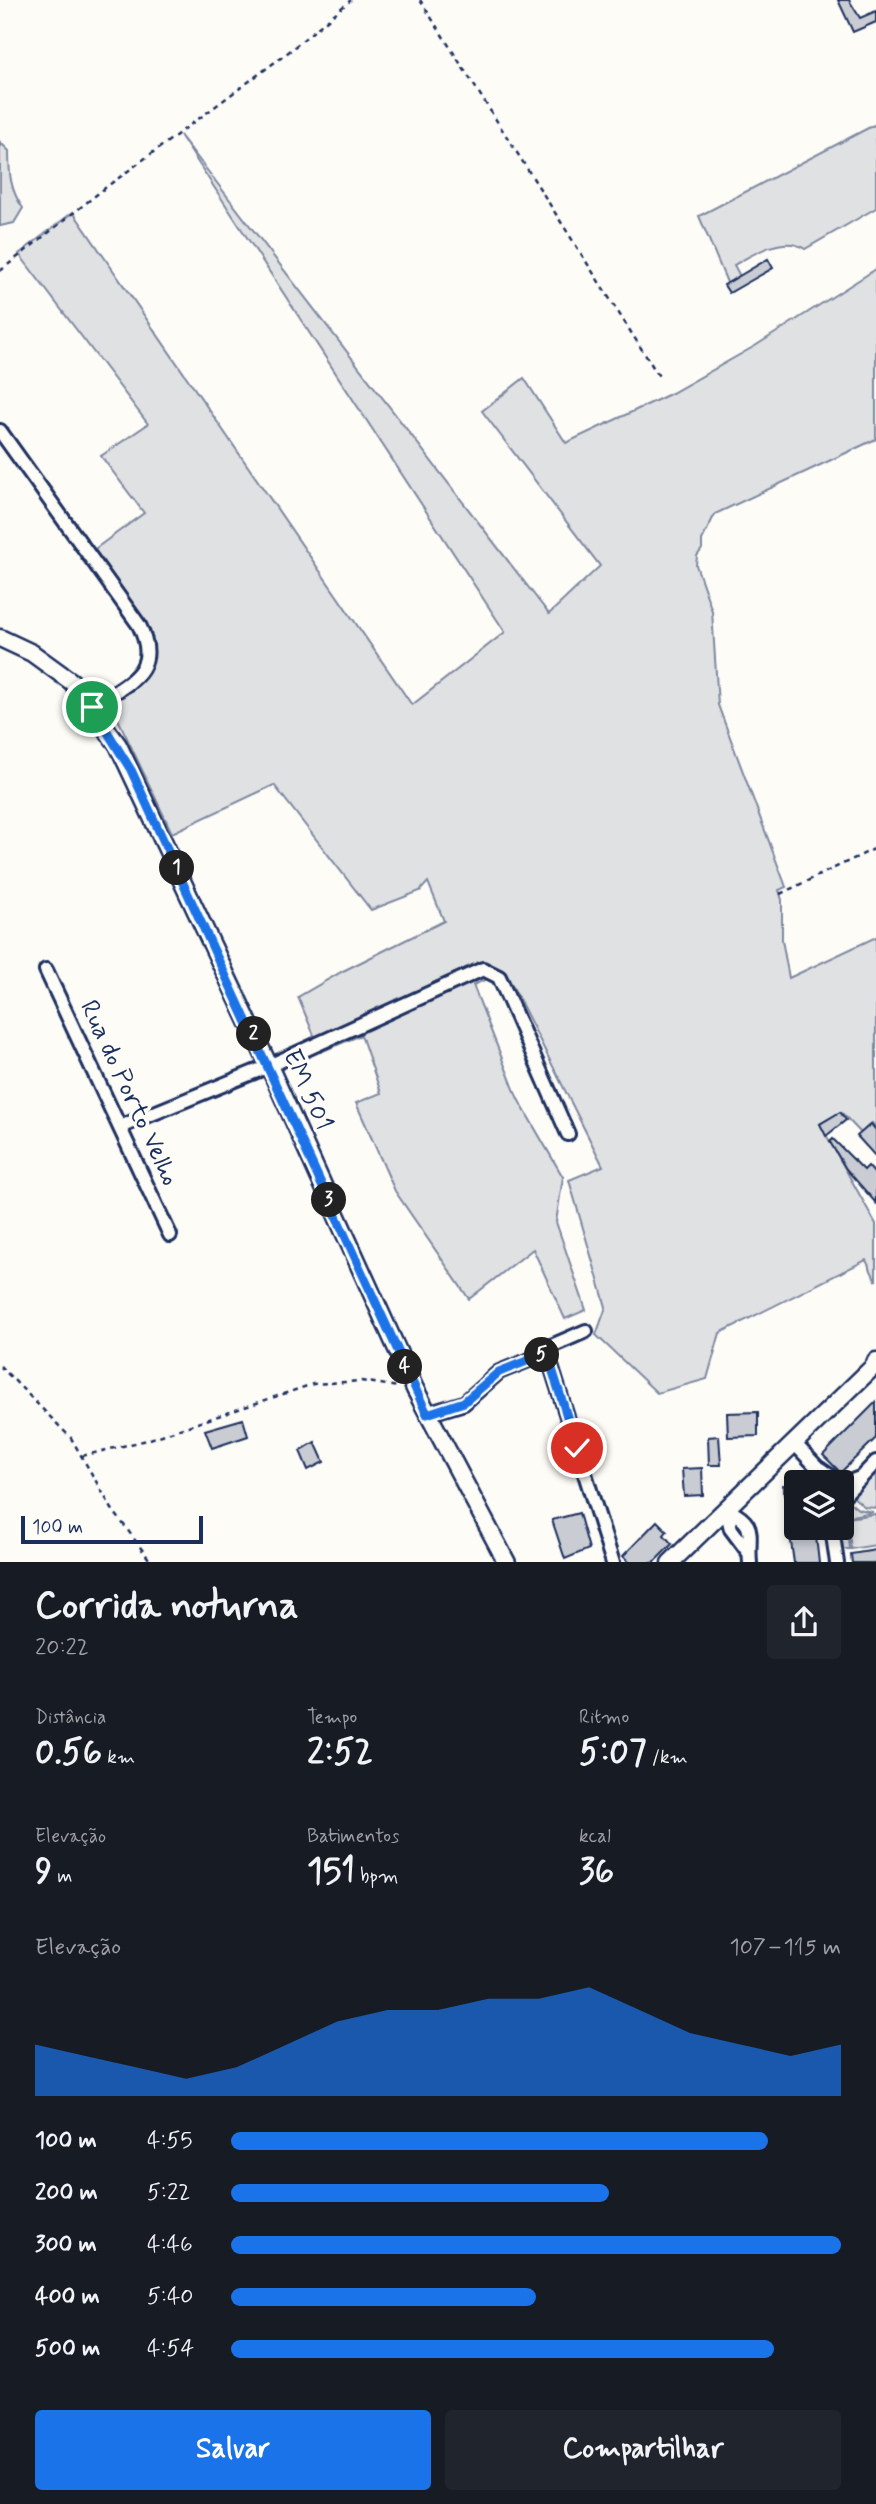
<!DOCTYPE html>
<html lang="pt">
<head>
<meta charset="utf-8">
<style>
	body { margin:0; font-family:Mynerve,sans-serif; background:#20242c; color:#f1f3f6; height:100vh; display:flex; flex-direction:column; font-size:26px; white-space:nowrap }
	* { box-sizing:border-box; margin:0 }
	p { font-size:23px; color:#9ea1a6 }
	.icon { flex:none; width:38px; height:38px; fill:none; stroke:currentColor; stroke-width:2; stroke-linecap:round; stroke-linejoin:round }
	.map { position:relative; height:1562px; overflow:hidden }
	.panel { display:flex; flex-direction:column; background:#171b24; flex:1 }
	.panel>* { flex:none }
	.buttons { position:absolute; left:784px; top:1470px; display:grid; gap:14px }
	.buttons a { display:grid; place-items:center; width:70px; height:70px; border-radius:7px; background:#171b24; box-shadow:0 4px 10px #0003; font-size:35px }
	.scale { position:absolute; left:21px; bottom:18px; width:182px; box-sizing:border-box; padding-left:7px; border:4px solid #1b2f5e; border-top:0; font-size:19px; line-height:24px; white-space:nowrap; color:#1b2f5e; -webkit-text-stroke:5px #fdfcf7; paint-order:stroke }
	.pin { position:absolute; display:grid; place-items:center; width:60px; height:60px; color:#fff; margin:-30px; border:4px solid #fff; border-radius:50%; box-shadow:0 2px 7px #0007 }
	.km { position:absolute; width:35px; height:35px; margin:-18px; border-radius:50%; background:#222; color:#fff; font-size:19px; line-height:35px; text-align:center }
	.round { display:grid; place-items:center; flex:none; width:74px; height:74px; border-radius:7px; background:#20242c }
	.head { display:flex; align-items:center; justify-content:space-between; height:119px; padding:0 35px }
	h1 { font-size:38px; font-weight:800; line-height:52px }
	.figures { display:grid; grid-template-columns:repeat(3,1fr); gap:10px; height:119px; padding:7px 35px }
	.figures div { display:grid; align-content:center }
	.figures b { font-size:35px; font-weight:800 }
	.figures small { font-size:19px; font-weight:400 }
	.figures p { font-size:19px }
	.chart { height:196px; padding:14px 35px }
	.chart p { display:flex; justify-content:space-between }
	.chart svg { width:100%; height:126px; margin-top:7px; fill:#1a73e8; opacity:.7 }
	.primary-button { display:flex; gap:14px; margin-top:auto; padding:14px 35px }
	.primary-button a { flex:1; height:80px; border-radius:7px; background:#1a73e8; color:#fff; font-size:28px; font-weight:800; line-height:80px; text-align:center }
	.primary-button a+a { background:#20242c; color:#f1f3f6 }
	ul { padding:0 35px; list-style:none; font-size:23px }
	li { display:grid; grid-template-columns:112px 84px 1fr; align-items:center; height:52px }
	li i { height:18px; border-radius:9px; background:#1a73e8 }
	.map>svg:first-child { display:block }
	.green { fill:#e0e1e3; stroke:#7e88a0; stroke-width:2 }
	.building { fill:#c9ccd3; stroke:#1b2f5e; stroke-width:2 }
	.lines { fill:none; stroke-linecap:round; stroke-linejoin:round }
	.minor-casing { stroke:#1b2f5e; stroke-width:18 }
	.major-casing { stroke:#1b2f5e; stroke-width:21 }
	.path { stroke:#1b2f5e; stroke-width:2.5; stroke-dasharray:5 5; stroke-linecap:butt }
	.minor { stroke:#fdfcf7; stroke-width:12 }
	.major { stroke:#fdfcf7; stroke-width:16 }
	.route-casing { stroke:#fff; stroke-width:14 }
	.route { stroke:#1a73e8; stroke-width:9 }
	.labels { text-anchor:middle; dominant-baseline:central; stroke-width:7; stroke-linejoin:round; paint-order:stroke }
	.street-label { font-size:26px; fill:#1b2f5e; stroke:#fdfcf7 }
</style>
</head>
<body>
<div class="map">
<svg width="876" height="1563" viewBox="0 0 876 1563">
	<rect width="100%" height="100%" fill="#fdfcf7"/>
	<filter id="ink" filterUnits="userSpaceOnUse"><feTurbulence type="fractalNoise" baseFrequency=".0143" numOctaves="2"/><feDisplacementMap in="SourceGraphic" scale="14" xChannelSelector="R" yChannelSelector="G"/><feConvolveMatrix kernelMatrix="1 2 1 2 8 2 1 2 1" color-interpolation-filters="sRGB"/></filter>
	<g filter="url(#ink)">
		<g class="green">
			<path d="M876 124V208L805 249C785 234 753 254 734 265L744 284 731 292 699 216Z"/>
			<path d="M180 135 549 614 600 566 482 411 524 378 566 443 672 393 755 346 876 269V439L715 514 702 540V549L697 556 696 565 712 611 718 705 786 887 779 890 782 900V940L789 978 876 937V1127L872 1123 861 1133 841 1112 820 1124 876 1224V1281L866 1260 720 1333 707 1379 657 1393 596 1335 606 1307 569 1180 603 1166 505 971 473 985 518 1099 563 1177 556 1222 586 1310 565 1319 533 1249 469 1299 395 1191 356 1103 381 1093 361 1035 321 1052 298 997 343 971 444 921 428 882 420 891 371 910 274 785 172 833 118 719 103 699 142 670 146 639 88 554 144 513 101 456 148 424 19 254 73 212 412 705 505 632Z"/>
			<path d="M0 142 9 151C9 173 10 190 23 208L14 223 0 226Z"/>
			<path d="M876 1471V1508L865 1507 852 1496Z"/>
			<path d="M848 1501 858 1509 873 1512 846 1517 849 1549H843C841 1535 836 1511 848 1501Z"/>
			<path d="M876 1514V1545L851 1549 847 1518Z"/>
		</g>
		<g class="building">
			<path d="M838 0H849L860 18 876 11V22L853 32Z"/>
			<path d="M768 259 773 268 729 293 724 285Z"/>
			<path d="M840 1112 846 1120 826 1136 820 1124Z"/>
			<path d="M871 1124 876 1130V1157L857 1136Z"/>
			<path d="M833 1139 864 1170 868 1166 876 1175V1203L846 1169 830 1142Z"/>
			<path d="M876 1402V1438L841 1472 839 1471 823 1455Z"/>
			<path d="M758 1412V1436L728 1437 727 1413Z"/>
			<path d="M243 1419 248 1436 212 1448 205 1430Z"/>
			<path d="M719 1436 721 1465H709L708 1437Z"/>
			<path d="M315 1442 324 1462 308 1470 300 1451Z"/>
			<path d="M702 1468 703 1495 684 1496 682 1469Z"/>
			<path d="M796 1483V1528H815L819 1563H794L783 1485Z"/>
			<path d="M579 1513 589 1549 565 1559 552 1520Z"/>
			<path d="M657 1521 667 1531 664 1535 672 1544 653 1563H630L623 1556Z"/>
			<path d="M876 1550V1563H852L851 1554Z"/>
		</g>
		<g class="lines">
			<g class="minor-casing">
				<g id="minor">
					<path d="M0 431 139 625C163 673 126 683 92 707"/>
					<path d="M46 970 170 1235"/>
					<path d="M120 1127 269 1066 483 969 499 977 568 1134"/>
					<path d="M586 1331 549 1347 547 1353 613 1563"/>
					<path d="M427 1414 464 1403 499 1372 547 1353"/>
					<path d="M795 1444 817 1467 825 1482"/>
					<path d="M820 1469C833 1478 842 1487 857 1479"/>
					<path d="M842 1497 876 1462"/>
					<path d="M832 1528 837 1563"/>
					<path d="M749 1553 731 1529 726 1509C759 1525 747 1533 750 1563"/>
				</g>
			</g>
			<g class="major-casing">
				<g id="major">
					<path d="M0 638 32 653 72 682 118 745 269 1066 415 1389 507 1563"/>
					<path d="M670 1563 874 1366 876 1361"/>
				</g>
			</g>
			<g class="path">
				<path d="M420 0 660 378"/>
				<path d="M0 271 105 188 286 54 351 0"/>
				<path d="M780 894 876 848"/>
				<path d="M0 1366 71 1438 112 1509 152 1563"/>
				<path d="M82 1456 147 1440 313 1384 361 1381 399 1387"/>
			</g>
			<use href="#minor" class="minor"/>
			<use href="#major" class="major"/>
		</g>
	</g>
	<g class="lines" filter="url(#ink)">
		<g class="route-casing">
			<path id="route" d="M92 707 131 770 427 1414 464 1402 499 1372 547 1353 577 1448"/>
		</g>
		<use href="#route" class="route"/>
	</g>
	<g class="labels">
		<g class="street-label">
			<text transform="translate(307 1090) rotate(66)">EM 501</text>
			<text transform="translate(129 1093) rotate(65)">Rua do Porto Velho</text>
		</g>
	</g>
</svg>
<div class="buttons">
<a><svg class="icon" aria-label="layers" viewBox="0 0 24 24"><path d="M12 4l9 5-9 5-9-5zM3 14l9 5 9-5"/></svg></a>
</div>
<div class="scale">100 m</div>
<div class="pin" style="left:92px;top:707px;background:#1e9e55"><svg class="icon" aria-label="arrive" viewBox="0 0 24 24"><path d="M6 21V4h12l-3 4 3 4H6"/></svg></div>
<div class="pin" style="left:577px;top:1448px;background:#d93025"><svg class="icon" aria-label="check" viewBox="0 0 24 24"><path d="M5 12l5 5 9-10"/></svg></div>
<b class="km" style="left:177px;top:868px">1</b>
<b class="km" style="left:254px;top:1034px">2</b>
<b class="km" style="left:329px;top:1200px">3</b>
<b class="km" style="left:405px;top:1367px">4</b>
<b class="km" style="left:542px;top:1355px">5</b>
</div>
<section class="panel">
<div class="head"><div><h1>Corrida noturna</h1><p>20:22</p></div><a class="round"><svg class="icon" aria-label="share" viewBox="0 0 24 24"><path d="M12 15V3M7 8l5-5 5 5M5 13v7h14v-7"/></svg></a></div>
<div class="figures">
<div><p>Distância</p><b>0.56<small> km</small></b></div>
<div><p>Tempo</p><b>2:52</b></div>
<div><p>Ritmo</p><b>5:07<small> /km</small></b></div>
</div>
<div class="figures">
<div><p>Elevação</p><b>9<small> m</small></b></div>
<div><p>Batimentos</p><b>151<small> bpm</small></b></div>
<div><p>kcal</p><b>36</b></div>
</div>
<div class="chart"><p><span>Elevação</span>107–115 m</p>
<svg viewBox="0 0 160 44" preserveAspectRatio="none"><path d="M0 44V26L10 30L20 34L30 38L40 34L50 26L60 18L70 14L80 14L90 10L100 10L110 6L120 14L130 22L140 26L150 30L160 26V44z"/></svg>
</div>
<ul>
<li><b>100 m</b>4:55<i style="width:88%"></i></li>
<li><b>200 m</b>5:22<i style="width:62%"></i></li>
<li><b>300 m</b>4:46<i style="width:100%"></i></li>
<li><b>400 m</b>5:40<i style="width:50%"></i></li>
<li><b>500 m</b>4:54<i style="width:89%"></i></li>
</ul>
<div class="primary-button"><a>Salvar</a><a>Compartilhar</a></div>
</section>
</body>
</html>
